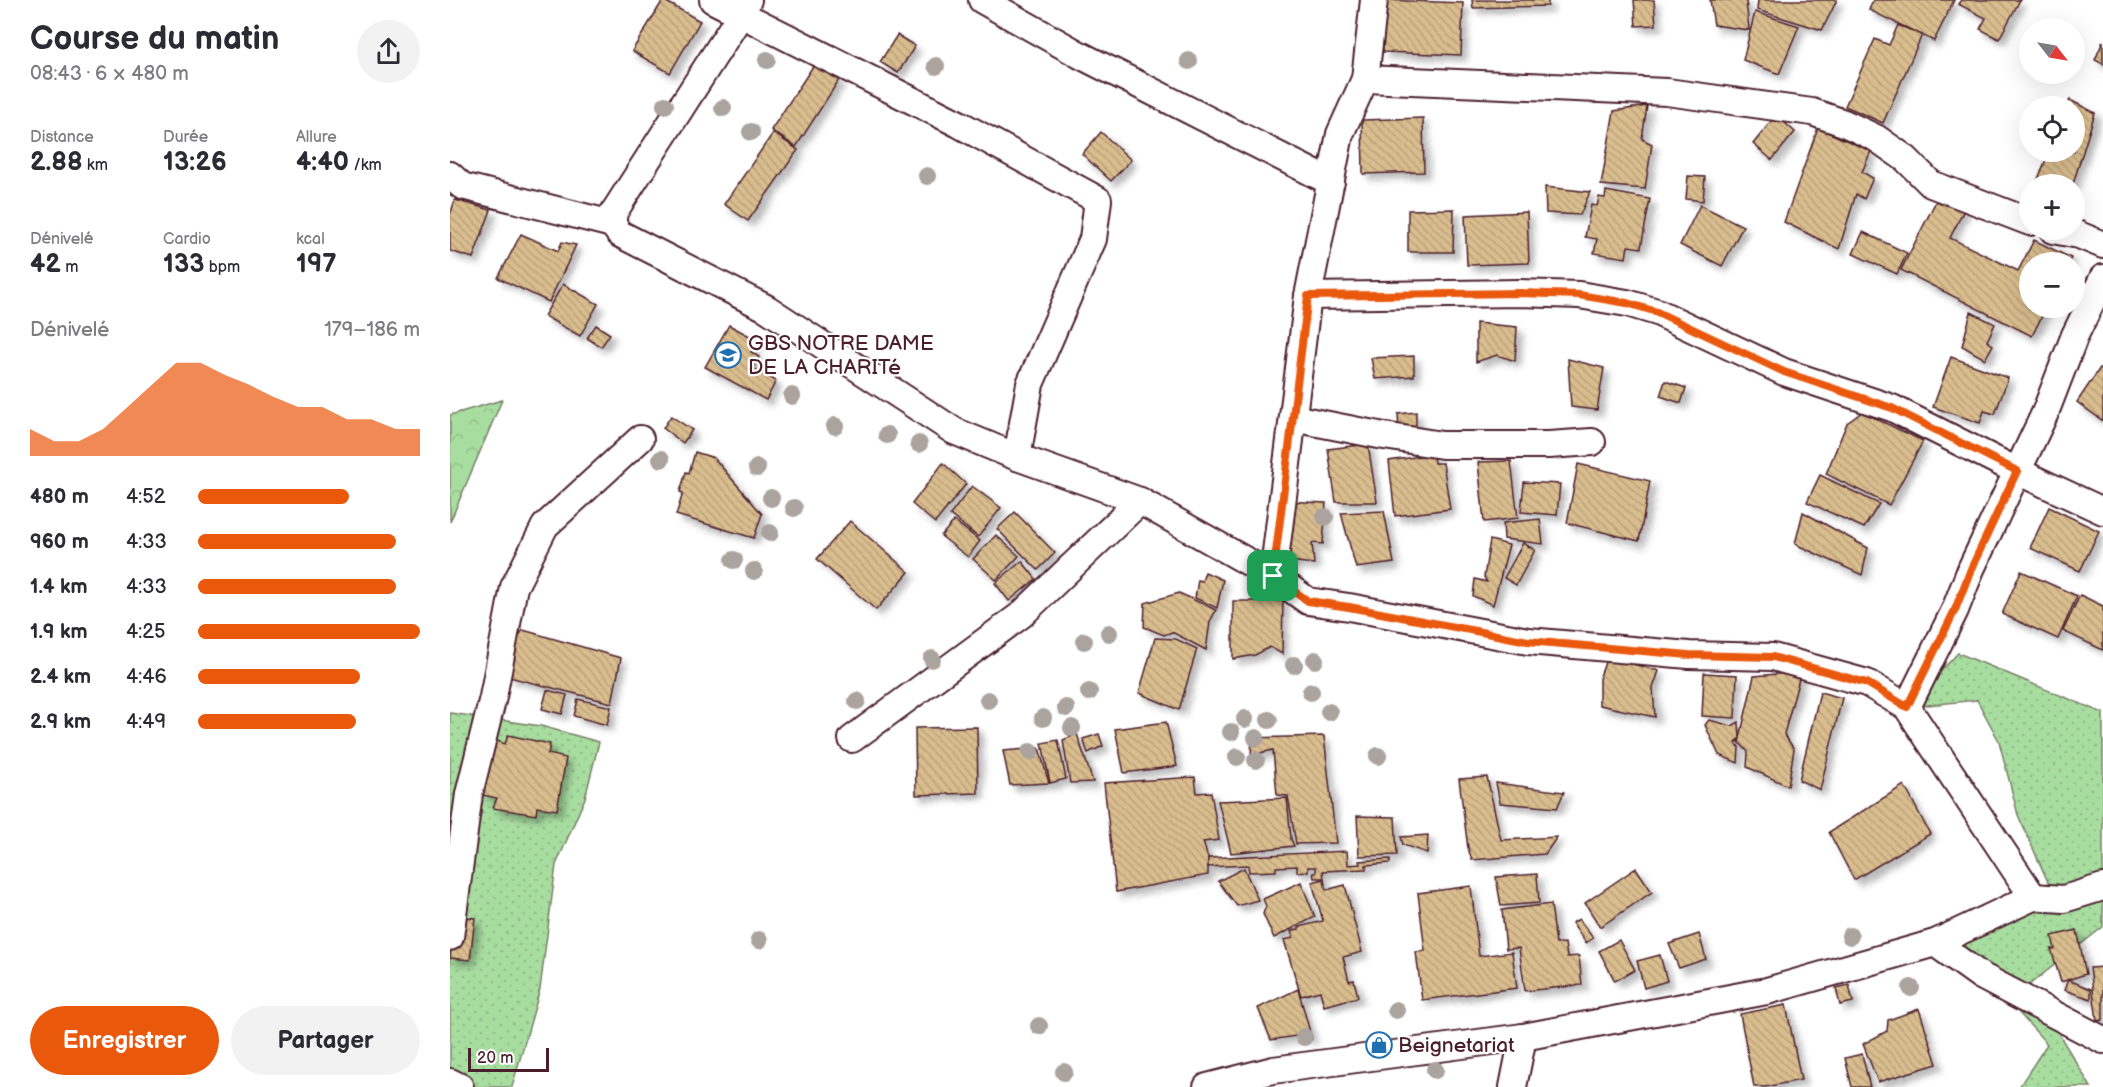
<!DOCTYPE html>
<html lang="fr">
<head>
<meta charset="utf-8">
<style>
	body { margin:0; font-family:"Balsamiq Sans",sans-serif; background:#f2f2f3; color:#2b2b33; height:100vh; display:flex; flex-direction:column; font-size:22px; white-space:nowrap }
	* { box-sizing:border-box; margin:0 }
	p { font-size:20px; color:#7c7c81 }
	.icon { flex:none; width:33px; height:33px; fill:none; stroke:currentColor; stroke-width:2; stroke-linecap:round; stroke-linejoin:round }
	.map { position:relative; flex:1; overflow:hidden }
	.side { display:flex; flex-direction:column; background:#fff; width:450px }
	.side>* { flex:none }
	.needle { width:39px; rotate:121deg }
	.tools { position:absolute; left:1569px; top:18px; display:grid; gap:12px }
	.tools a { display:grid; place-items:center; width:66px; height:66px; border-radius:50%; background:#fff; box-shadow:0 6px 24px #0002; font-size:30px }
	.scale { position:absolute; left:18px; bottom:15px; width:81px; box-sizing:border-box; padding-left:6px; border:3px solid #4a1f2b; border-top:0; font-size:16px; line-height:21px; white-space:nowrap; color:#4a1f2b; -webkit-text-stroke:4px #fff; paint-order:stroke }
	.pin { position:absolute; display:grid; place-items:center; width:51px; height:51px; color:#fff; margin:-26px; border-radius:12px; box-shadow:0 3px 9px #0006 }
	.round { display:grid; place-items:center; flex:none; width:63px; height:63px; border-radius:32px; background:#f2f2f3 }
	.summary { display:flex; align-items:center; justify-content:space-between; height:102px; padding:0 30px }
	h1 { font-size:33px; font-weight:600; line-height:45px }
	.stats { display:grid; grid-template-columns:repeat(3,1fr); gap:9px; height:102px; padding:6px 30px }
	.stats div { display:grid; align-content:center }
	.stats b { font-size:26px; font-weight:600 }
	.stats small { font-size:16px; font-weight:400 }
	.stats p { font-size:16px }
	.chart { height:168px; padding:12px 30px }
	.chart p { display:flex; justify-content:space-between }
	.chart svg { width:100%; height:108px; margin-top:6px; fill:#ea580c; opacity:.7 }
	.cta { display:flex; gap:12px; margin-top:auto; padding:12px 30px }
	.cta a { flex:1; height:69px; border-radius:36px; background:#ea580c; color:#fff; font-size:24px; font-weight:600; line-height:69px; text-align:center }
	.cta a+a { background:#f2f2f3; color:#2b2b33 }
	ul { padding:0 30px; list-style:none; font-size:20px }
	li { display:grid; grid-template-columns:96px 72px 1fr; align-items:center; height:45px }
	li i { height:15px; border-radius:8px; background:#ea580c }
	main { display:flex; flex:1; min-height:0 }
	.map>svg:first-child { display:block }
	.grass { fill:url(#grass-dots); stroke:#797e66; stroke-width:1.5 }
	.forest { fill:url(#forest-crowns); stroke:#797e66; stroke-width:1.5 }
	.building { fill:url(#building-back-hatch); stroke:#4a1f2b; stroke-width:1.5; filter:url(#shadow) }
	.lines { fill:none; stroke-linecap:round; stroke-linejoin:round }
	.minor-casing { stroke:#4a1f2b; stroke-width:30 }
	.minor { stroke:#fff; stroke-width:26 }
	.tree { fill:#aba39e }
	.route-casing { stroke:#fff; stroke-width:12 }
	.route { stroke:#ea580c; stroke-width:8 }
	.labels { text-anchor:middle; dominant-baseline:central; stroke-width:4.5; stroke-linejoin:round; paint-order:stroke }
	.poi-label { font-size:21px; fill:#4a1f2b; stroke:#fff; text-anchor:start }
</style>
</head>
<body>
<main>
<section class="side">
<div class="summary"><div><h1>Course du matin</h1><p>08:43 · 6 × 480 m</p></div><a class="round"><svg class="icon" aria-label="share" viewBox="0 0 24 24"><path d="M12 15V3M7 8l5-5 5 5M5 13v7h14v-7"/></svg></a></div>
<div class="stats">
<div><p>Distance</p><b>2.88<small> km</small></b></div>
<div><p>Durée</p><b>13:26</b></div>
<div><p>Allure</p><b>4:40<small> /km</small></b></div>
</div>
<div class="stats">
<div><p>Dénivelé</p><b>42<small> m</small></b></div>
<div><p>Cardio</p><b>133<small> bpm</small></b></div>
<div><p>kcal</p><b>197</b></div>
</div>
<div class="chart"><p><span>Dénivelé</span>179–186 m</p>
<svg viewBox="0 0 160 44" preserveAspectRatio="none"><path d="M0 44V33L10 38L20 38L30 33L40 24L50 15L60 6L70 6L80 11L90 15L100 20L110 24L120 24L130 29L140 29L150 33L160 33V44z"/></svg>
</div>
<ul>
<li><b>480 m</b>4:52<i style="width:68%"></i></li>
<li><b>960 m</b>4:33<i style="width:89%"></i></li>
<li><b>1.4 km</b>4:33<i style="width:89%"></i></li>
<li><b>1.9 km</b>4:25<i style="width:100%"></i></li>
<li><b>2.4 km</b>4:46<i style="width:73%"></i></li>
<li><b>2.9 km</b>4:49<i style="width:71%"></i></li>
</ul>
<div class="cta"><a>Enregistrer</a><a>Partager</a></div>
</section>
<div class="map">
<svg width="1653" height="1087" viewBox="0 0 1653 1087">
	<defs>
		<pattern id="grass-dots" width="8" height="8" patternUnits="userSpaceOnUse" patternTransform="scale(1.5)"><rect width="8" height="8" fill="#a8dda0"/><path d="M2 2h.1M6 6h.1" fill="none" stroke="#92bd8a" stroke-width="1.8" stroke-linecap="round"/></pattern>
		<pattern id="forest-crowns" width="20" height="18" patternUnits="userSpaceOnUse" patternTransform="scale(1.5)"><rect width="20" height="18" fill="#a8dda0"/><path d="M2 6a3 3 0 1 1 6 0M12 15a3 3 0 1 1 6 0" fill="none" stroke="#92bd8a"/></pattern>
		<pattern id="building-back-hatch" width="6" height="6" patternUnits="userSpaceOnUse" patternTransform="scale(1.5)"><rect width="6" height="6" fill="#d9bd8e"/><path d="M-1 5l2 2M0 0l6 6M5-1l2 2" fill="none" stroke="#bca27b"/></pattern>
		<filter id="shadow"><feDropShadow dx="5.5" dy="5.5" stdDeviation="3" flood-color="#0004"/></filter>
	</defs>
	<rect width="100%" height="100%" fill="#fff"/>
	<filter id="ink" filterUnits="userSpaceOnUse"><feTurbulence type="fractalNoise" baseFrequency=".0167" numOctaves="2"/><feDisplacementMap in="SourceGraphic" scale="12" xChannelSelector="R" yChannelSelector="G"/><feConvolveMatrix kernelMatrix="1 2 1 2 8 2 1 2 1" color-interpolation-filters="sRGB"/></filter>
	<g filter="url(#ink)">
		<g class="grass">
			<path d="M1508 653 1653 713V927L1579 985 1641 1087H1569L1597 1044 1493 929 1603 893 1568 815 1549 741 1527 700 1457 707Z"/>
			<path d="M0 713 91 726 149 742 135 798 106 865 90 989 62 1087H10L0 1082Z"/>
		</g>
		<path class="forest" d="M52 400 0 522V415Z"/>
		<g class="building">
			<path d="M213 0 250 21 220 73 182 51Z"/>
			<path d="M935 0 1013 3 1011 55 933 52Z"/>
			<path d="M1022 0H1098V6L1023 8Z"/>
			<path d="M1184 0H1204L1206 25 1186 26Z"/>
			<path d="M1296 0 1299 30 1264 25 1260 0Z"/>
			<path d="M1308 0H1387L1372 30 1307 10Z"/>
			<path d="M1423 0H1504L1484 41 1419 10Z"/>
			<path d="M1511 0H1570L1549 39 1530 29 1536 18 1508 4Z"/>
			<path d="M1305 12 1349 26 1329 74 1293 60Z"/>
			<path d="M1448 25 1472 35 1433 123 1395 106 1425 39 1439 45Z"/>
			<path d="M447 35 465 46 448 73 430 62Z"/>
			<path d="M1653 41V64L1645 60Z"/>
			<path d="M365 63 389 80 346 147 321 130Z"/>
			<path d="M1620 100 1645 113 1623 184H1586L1599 152H1624V106H1617Z"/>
			<path d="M1197 106 1192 139 1202 144 1195 189 1151 185 1164 111Z"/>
			<path d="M1326 115 1345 132 1322 160 1303 144Z"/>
			<path d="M973 118 974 172 913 174 912 120Z"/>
			<path d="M1368 128 1421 151 1412 172 1423 178 1414 199 1406 194 1389 249 1334 222Z"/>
			<path d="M651 132 681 160 661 181 632 154Z"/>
			<path d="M323 133 348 150 298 221 274 204Z"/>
			<path d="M1238 176 1255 177 1253 201 1236 199Z"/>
			<path d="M1095 187 1140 192 1130 215 1096 213Z"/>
			<path d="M1156 191 1200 199 1191 248 1178 246 1176 258 1144 253 1147 239 1135 237 1141 205 1147 206 1149 197 1155 198Z"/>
			<path d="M1489 195 1515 208 1500 238 1568 271 1584 240 1621 258 1619 262H1580V308H1596L1582 336 1451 270Z"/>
			<path d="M5 200 41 210 23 258 0 251V215Z"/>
			<path d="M1250 205 1293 226 1272 266 1230 245Z"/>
			<path d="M1004 209 1003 252H958V210Z"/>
			<path d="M1077 212 1079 263 1017 265 1015 215Z"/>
			<path d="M1413 232 1457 253 1447 274 1403 254Z"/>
			<path d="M71 234 108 251 112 242 126 245 99 302 48 278Z"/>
			<path d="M113 284 148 304 130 336 94 316Z"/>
			<path d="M1521 312 1545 324 1537 341 1543 345 1535 359 1512 346Z"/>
			<path d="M1026 323 1067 327 1065 361 1047 355 1026 362Z"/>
			<path d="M146 325 160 334 151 347 137 338Z"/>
			<path d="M279 325 307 340 301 352 309 357 303 368 326 381 316 400 255 367Z"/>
			<path d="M964 356V376L925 379 921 358Z"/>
			<path d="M1501 357 1558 378 1545 414 1534 411 1530 423 1483 407Z"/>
			<path d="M1118 359 1154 368 1147 410 1121 407Z"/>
			<path d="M1650 368 1653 369V421L1627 402Z"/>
			<path d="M1215 381 1236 388 1231 403 1210 396Z"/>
			<path d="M966 412V431L949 432 948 414Z"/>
			<path d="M1412 412 1473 441 1439 505 1376 474 1397 423Z"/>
			<path d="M221 416 242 430 233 443 213 428Z"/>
			<path d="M918 444 927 502H886L878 449Z"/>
			<path d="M245 452 264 458 312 514 304 538 226 515 233 493 230 492 236 472 239 473Z"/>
			<path d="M983 454 984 463H993L1000 509 945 516 939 461Z"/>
			<path d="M1061 461 1068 518 1034 522 1028 462Z"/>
			<path d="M493 463 516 484 485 523 462 504Z"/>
			<path d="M1128 464 1200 481 1189 541 1117 523Z"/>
			<path d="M1370 475 1429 504 1414 528 1357 502Z"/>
			<path d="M1074 482 1110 484 1107 515 1071 512Z"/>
			<path d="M522 486 551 508 528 537 500 515Z"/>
			<path d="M833 501 876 503 873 544 862 543 864 564 830 560Z"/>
			<path d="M1599 507 1649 531 1630 571 1580 548Z"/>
			<path d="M934 511 944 563 906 568 891 513Z"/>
			<path d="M565 512 605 553 588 570 547 529Z"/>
			<path d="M1353 512 1418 548 1412 575 1345 544Z"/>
			<path d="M1090 519 1093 544 1054 539 1053 523Z"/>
			<path d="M400 521 459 572 426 610 367 559Z"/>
			<path d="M504 521 530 541 518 557 491 536Z"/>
			<path d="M546 535 569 556 546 580 523 559Z"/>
			<path d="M1040 540 1059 545 1043 605 1023 596 1025 579 1037 582 1034 577Z"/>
			<path d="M1073 543 1085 550 1066 585 1054 578Z"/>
			<path d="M572 561 586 579 559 601 545 583Z"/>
			<path d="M1571 571 1627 596 1608 639 1552 614Z"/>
			<path d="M755 572 773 580 767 608 745 598 748 580 752 581Z"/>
			<path d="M729 593 766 610 760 622 756 650 722 632 714 635 694 627 695 603Z"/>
			<path d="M1630 595 1653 606V650L1613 631Z"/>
			<path d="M783 601H833L832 654 820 647 805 655 783 659Z"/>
			<path d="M73 630 171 658 162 703 59 677V649Z"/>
			<path d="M705 638 726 639 747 649 729 710 689 693Z"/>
			<path d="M1157 657 1209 671 1203 688 1205 717 1149 705V679Z"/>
			<path d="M1351 672 1334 734 1344 749 1338 786 1297 767 1298 752 1289 742 1304 676Z"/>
			<path d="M1254 673 1287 675 1285 718 1252 716Z"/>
			<path d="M97 690 117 695 112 714 92 709Z"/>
			<path d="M1370 692 1392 698 1370 790 1349 780Z"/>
			<path d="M128 699 161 707 157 725 124 716Z"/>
			<path d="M1259 720 1282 726 1289 722 1290 738 1286 743 1289 747 1288 763 1269 755 1255 725Z"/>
			<path d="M716 722 727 766 674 773 665 729Z"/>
			<path d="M527 727 528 793 466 795 465 728Z"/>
			<path d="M627 734 643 782 620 783 613 740Z"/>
			<path d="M649 734 653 746 638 753 633 739Z"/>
			<path d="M58 735 100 744 98 754 116 758 107 810 87 807 86 815 43 808 47 798 32 795 42 739 55 744Z"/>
			<path d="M874 736 886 843 846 844 838 796 827 795 823 750 801 755 802 738Z"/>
			<path d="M608 740 616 779 600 783 592 743Z"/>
			<path d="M589 748 599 783 560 785 553 751Z"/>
			<path d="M745 777 747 793 761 792 769 840 753 842 758 858V875L666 892 654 783Z"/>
			<path d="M1037 777 1051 840 1107 837 1095 854 1022 860 1018 848 1009 779Z"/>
			<path d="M1046 783 1114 792 1107 808 1050 803Z"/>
			<path d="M1454 785 1480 834 1404 880 1379 832Z"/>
			<path d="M837 798 841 839 844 846 781 853 768 801Z"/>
			<path d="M907 816 945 817 947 855 909 856Z"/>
			<path d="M978 835 977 853 953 845 951 837Z"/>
			<path d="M897 851 898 865 910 864 909 861 940 859V863L916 865V869L873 871 874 878H864L863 873H866V867H858V871L847 872V866L826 867V871L799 872 798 865 758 867V858Z"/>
			<path d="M794 868 808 900 787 906 768 881Z"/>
			<path d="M1186 868 1202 892 1150 927 1135 903Z"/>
			<path d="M1087 874 1089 903 1051 906 1046 877Z"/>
			<path d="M874 879 876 890 895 885 912 952 893 957 899 981 904 980 908 997 874 1006 870 991 851 996 834 940 843 938 841 931 849 929V927L873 921 862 882Z"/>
			<path d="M851 882 865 917 824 938 813 914 816 906 813 899Z"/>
			<path d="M1021 886 1029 956 1062 952 1067 988 972 1000 966 952 975 951 968 893Z"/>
			<path d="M1101 904 1106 944 1115 943 1117 957 1129 956 1132 985 1075 991 1069 948 1056 949 1052 910Z"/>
			<path d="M5 916 25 918 20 960 0 958Z"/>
			<path d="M1129 919 1143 938 1136 943 1122 923Z"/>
			<path d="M1627 930 1636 974 1611 982 1601 949H1605L1602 936Z"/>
			<path d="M1249 934 1256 959 1229 968 1219 944Z"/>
			<path d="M1169 940 1185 970 1165 981 1149 951Z"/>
			<path d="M1210 955 1217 981 1194 988 1187 961Z"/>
			<path d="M1653 967V1020L1647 1021 1640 968Z"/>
			<path d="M1618 980 1641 989V999L1614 990Z"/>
			<path d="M1399 985 1403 1002 1390 1005 1386 988Z"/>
			<path d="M848 989 862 1039 852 1035 821 1040 808 1008Z"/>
			<path d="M1336 1005 1351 1080 1315 1087H1304L1290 1014Z"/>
			<path d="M1469 1009 1487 1064 1428 1082 1413 1044 1437 1031 1438 1020Z"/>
			<path d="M921 1037 936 1038 935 1051 920 1050Z"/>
			<path d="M1412 1054 1420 1087H1402L1395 1058Z"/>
		</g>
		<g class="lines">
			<g class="minor-casing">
				<g id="minor">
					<path d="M263 0 509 124 648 200 643 239 580 384 567 457"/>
					<path d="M532 0 630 55 881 182"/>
					<path d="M915 79 1217 92 1362 112 1394 123 1426 138 1456 159 1481 184 1580 222"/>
					<path d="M0 175 12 186 162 224 170 234 316 308 504 431 567 457 690 501 823 576 858 601 899 607 1078 641 1239 655 1323 657 1417 683 1457 707 1583 897"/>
					<path d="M162 224 164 212 291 14 298 0"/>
					<path d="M1603 230 1629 235 1653 245"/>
					<path d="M858 296 1070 293 1129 295 1177 303 1207 312 1334 372 1442 408 1567 471 1653 511"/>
					<path d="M843 418 934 436 992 445H1099L1142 442"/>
					<path d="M823 576 858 296 890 134 915 79 924 0"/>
					<path d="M1457 707 1505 610 1521 569 1595 413 1625 335 1653 278"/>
					<path d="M402 739 571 615 690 501"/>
					<path d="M0 937 19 794 43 697 64 587 95 526 190 439"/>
					<path d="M1485 943 1531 976 1653 1040"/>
					<path d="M0 1082 10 1087"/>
					<path d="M757 1087 823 1070 1073 1037 1317 991 1485 943 1583 897 1614 899 1653 887"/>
					<path d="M1063 1087 1073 1037"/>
				</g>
			</g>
			<use href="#minor" class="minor"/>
		</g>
		<g class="tree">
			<circle cx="317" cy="60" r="9"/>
			<circle cx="739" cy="61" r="9"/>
			<circle cx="486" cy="66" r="9"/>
			<circle cx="215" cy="105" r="9"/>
			<circle cx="273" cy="108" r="9"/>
			<circle cx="301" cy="132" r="9"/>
			<circle cx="477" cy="176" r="9"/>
			<circle cx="342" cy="396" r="9"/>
			<circle cx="385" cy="426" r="9"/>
			<circle cx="437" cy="435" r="9"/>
			<circle cx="469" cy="444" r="9"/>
			<circle cx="211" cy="459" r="9"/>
			<circle cx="307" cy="468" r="9"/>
			<circle cx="321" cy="498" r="9"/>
			<circle cx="344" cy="508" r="9"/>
			<circle cx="875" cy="517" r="9"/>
			<circle cx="320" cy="533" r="9"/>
			<circle cx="284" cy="560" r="9"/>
			<circle cx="304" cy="571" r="9"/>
			<circle cx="659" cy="633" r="9"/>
			<circle cx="634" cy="641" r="9"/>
			<circle cx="482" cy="659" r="9"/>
			<circle cx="865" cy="660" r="9"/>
			<circle cx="844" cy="665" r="9"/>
			<circle cx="639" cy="692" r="9"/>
			<circle cx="861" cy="692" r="9"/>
			<circle cx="538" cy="700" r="9"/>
			<circle cx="407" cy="701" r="9"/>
			<circle cx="616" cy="708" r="9"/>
			<circle cx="879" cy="712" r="9"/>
			<circle cx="593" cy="718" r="9"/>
			<circle cx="795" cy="719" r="9"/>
			<circle cx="819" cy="720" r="9"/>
			<circle cx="622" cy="728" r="9"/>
			<circle cx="781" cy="732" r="9"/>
			<circle cx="806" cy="738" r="9"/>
			<circle cx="580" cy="752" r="9"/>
			<circle cx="928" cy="756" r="9"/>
			<circle cx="787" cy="757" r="9"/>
			<circle cx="806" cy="760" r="9"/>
			<circle cx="1400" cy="936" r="9"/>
			<circle cx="309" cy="940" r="9"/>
			<circle cx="1461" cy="988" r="9"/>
			<circle cx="946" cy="1010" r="9"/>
			<circle cx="589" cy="1026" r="9"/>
			<circle cx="854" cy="1037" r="9"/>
			<circle cx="985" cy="1070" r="9"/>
			<circle cx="614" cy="1072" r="9"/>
		</g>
	</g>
	<g class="lines" filter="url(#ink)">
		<g class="route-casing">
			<path id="route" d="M1070 293 1129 295 1177 303 1207 312 1334 372 1442 408 1567 471 1521 569 1505 610 1457 707 1417 683 1323 657 1239 655 1078 641 899 607 858 601 823 576 858 296Z"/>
		</g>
		<use href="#route" class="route"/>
	</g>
	<defs>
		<g id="school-ring" transform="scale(1.35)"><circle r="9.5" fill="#fff" stroke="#1f6fb2" stroke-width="1.5"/><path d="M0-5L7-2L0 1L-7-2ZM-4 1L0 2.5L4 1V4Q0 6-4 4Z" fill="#1f6fb2"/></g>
		<g id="shop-ring" transform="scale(1.35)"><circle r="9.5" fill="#fff" stroke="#1f6fb2" stroke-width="1.5"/><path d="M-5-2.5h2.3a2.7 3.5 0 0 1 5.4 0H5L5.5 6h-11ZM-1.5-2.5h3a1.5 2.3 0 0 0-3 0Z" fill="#1f6fb2"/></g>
	</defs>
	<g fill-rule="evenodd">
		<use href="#school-ring" x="278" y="355"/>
		<use href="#shop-ring" x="929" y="1045"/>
	</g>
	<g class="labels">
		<g class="poi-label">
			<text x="298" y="343">GBS NOTRE DAME<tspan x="298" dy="24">DE LA CHARITé</tspan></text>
			<text x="948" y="1045">Beignetariat</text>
		</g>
	</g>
</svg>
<div class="tools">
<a><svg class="needle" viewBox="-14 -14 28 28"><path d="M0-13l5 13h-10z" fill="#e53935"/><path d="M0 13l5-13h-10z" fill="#7c7c81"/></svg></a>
<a><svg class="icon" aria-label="locate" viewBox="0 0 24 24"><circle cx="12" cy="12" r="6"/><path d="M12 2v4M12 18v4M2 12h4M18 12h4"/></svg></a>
<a>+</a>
<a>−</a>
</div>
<div class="scale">20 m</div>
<div class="pin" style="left:823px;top:576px;background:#1e9e55"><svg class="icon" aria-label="arrive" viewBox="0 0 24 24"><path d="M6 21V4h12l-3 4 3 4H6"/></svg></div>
</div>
</main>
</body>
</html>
